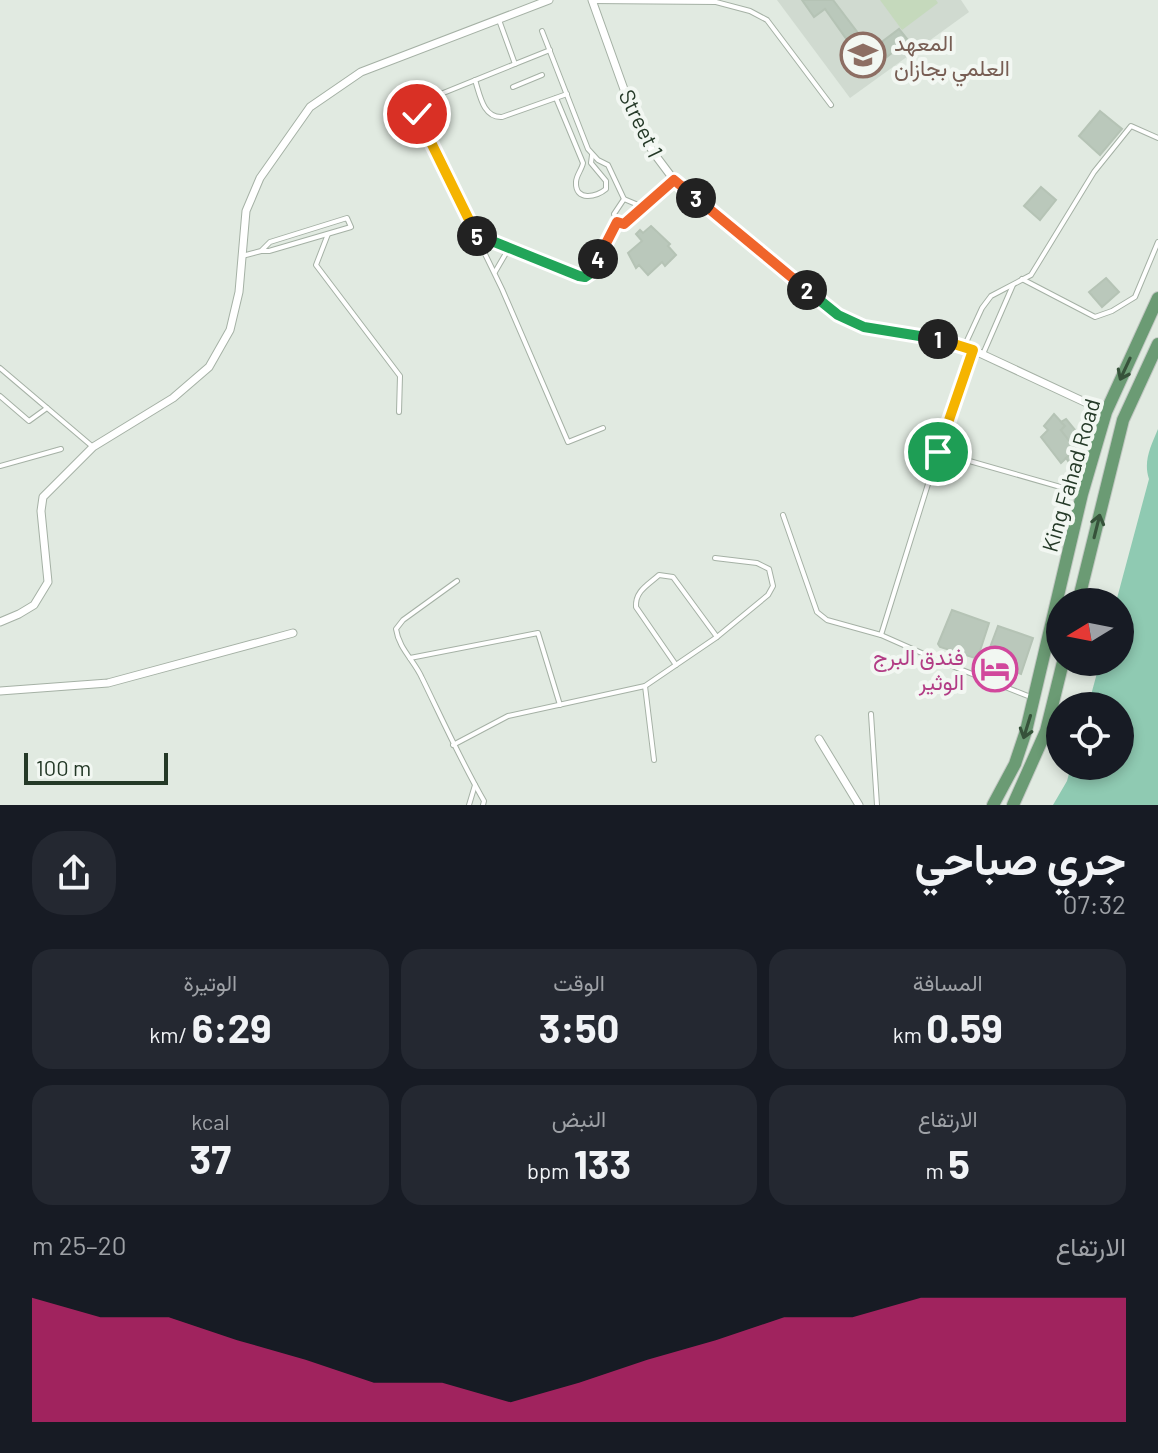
<!DOCTYPE html>
<html lang="ar">
<head>
<meta charset="utf-8">
<style>
	body { margin:0; font-family:Barlow,Vazirmatn,sans-serif; background:#242831; color:#f1f3f6; direction:rtl; height:100vh; display:flex; flex-direction:column; font-size:30px; white-space:nowrap }
	* { box-sizing:border-box; margin:0 }
	p { font-size:26px; color:#9ea1a6 }
	.icon { flex:none; width:44px; height:44px; fill:none; stroke:currentColor; stroke-width:2; stroke-linecap:round; stroke-linejoin:round }
	.map { position:relative; height:805px; overflow:hidden; direction:ltr }
	.sheet { display:flex; flex-direction:column; background:#171b24; flex:1 }
	.sheet>* { flex:none }
	.needle { width:52px; rotate:260deg }
	.controls { position:absolute; left:1046px; top:588px; display:grid; gap:16px }
	.controls a { display:grid; place-items:center; width:88px; height:88px; border-radius:50%; background:#171b24; box-shadow:0 4px 12px #0003; font-size:40px }
	.scale { position:absolute; left:24px; bottom:20px; width:144px; box-sizing:border-box; padding-left:8px; border:4px solid #243927; border-top:0; font-size:22px; line-height:28px; white-space:nowrap; color:#243927; -webkit-text-stroke:6px #f2f7f2; paint-order:stroke }
	.pin { position:absolute; display:grid; place-items:center; width:68px; height:68px; color:#fff; margin:-34px; border:4px solid #fff; border-radius:50%; box-shadow:0 2px 8px #0007 }
	.km { position:absolute; width:40px; height:40px; margin:-20px; border-radius:50%; background:#222; color:#fff; font-size:22px; line-height:40px; text-align:center }
	.round { display:grid; place-items:center; flex:none; width:84px; height:84px; border-radius:32px; background:#242831 }
	.summary { display:flex; align-items:center; justify-content:space-between; height:136px; padding:0 32px }
	h1 { font-size:44px; font-weight:700; line-height:60px }
	.figures { display:grid; grid-template-columns:repeat(3,1fr); gap:12px; height:136px; padding:8px 32px }
	.figures div { display:grid; align-content:center; border-radius:20px; background:#242831; text-align:center }
	.figures b { font-size:40px; font-weight:700 }
	.figures small { font-size:22px; font-weight:400 }
	.figures p { font-size:22px }
	.chart { height:224px; padding:16px 32px }
	.chart p { display:flex; justify-content:space-between }
	.chart svg { width:100%; height:144px; margin-top:8px; fill:#db2777; opacity:.7 }
	.map>svg:first-child { display:block }
	.built { fill:#d0dad0 }
	.green { fill:#c5d9bc }
	.water { fill:#8fcab2 }
	.building { fill:#bac8bb; stroke:#b5c3b5; stroke-width:2 }
	.lines { fill:none; stroke-linecap:round; stroke-linejoin:round }
	.service-casing { stroke:#a5b1a5; stroke-width:6 }
	.minor-casing { stroke:#a5b1a5; stroke-width:9 }
	.primary-casing { stroke:#c2c8c3; stroke-width:14 }
	.service { stroke:#fff; stroke-width:4 }
	.minor { stroke:#fff; stroke-width:7 }
	.primary { stroke:#6b9b74; stroke-width:12 }
	.oneway { stroke:#36523a }
	.split-1-casing { stroke:#fff; stroke-width:16 }
	.split-2-casing { stroke:#fff; stroke-width:16 }
	.split-3-casing { stroke:#fff; stroke-width:16 }
	.split-4-casing { stroke:#fff; stroke-width:16 }
	.split-5-casing { stroke:#fff; stroke-width:16 }
	.split-6-casing { stroke:#fff; stroke-width:16 }
	.split-1 { stroke:#f5b400; stroke-width:10 }
	.split-2 { stroke:#22a559; stroke-width:10 }
	.split-3 { stroke:#f0652b; stroke-width:10 }
	.split-4 { stroke:#f0652b; stroke-width:10 }
	.split-5 { stroke:#22a559; stroke-width:10 }
	.split-6 { stroke:#f5b400; stroke-width:10 }
	.labels { text-anchor:middle; dominant-baseline:central; stroke-width:8; stroke-linejoin:round; paint-order:stroke }
	.education-label { font-size:22px; fill:#785e54; stroke:#f2f7f2; text-anchor:start }
	.street-label { font-size:22px; fill:#243927; stroke:#f2f7f2 }
	.hotel-label { font-size:22px; fill:#b23c85; stroke:#f2f7f2; text-anchor:end }
</style>
</head>
<body>
<div class="map">
<svg width="1158" height="805" viewBox="0 0 1158 805">
	<rect width="100%" height="100%" fill="#e1eae1"/>
	<path class="built" d="M777 0H961L969 12 850 98Z"/>
	<path class="green" d="M880 0H936L938 3 902 30Z"/>
	<path class="water" d="M1158 429V805H1053L1067 781 1071 766H1120V706H1088L1100 662H1120V602H1116L1149 479C1143 461 1151 446 1158 429Z"/>
	<g class="building">
		<path d="M802 0H833L871 50 899 29 908 40 869 71 825 9 814 17Z"/>
		<path d="M1100 111 1122 129 1100 155 1079 136Z"/>
		<path d="M1041 187 1056 200 1040 220 1024 206Z"/>
		<path d="M651 226 670 244 668 246 676 255 665 266 662 262 648 275 639 265 636 268 628 253 642 241 636 234 640 230 643 233Z"/>
		<path d="M1106 278 1119 292 1102 307 1089 292Z"/>
		<path d="M1054 414 1065 426 1061 430 1076 449 1061 463 1041 437 1048 430 1044 426Z"/>
		<path d="M1066 419 1075 430 1073 434 1079 441 1074 447 1061 430 1065 426 1061 422Z"/>
		<path d="M1073 451 1078 458 1070 464 1066 458Z"/>
		<path d="M952 610 989 623 978 657 975 658 940 647 938 644Z"/>
		<path d="M998 626 1033 638 1021 674 985 661Z"/>
	</g>
	<g class="lines">
		<g class="service-casing">
			<g id="service">
				<path d="M592 1 716 2 750 11 767 20 831 105"/>
				<path d="M499 20 515 64 550 50"/>
				<path d="M542 31 588 149 598 160 608 165 624 199 643 207"/>
				<path d="M515 64 421 102 417 114 502 289 568 442 603 428"/>
				<path d="M475 80C480 95 483 118 502 117L567 94"/>
				<path d="M513 87 542 75"/>
				<path d="M556 98 583 163C582 169 576 176 576 182 575 202 597 197 606 189V181L591 163 592 155"/>
				<path d="M617 222 624 224 674 180"/>
				<path d="M328 234 316 265 400 376 399 412"/>
				<path d="M481 244 492 241 509 248"/>
				<path d="M242 256 261 251 270 242 347 218 351 227 269 251H261"/>
				<path d="M495 272 509 248 585 277 591 273 617 222 614 214 624 199"/>
				<path d="M1022 279 1095 317 1112 311 1135 297 1158 242"/>
				<path d="M964 347 982 308 991 296 1031 275 1094 172 1131 126 1158 138"/>
				<path d="M983 354 1013 285"/>
				<path d="M0 368 93 447"/>
				<path d="M0 396 29 421 47 408"/>
				<path d="M938 452 1078 492"/>
				<path d="M0 466 61 449"/>
				<path d="M783 515 817 612 827 620 881 635 942 662 1033 698"/>
				<path d="M457 581 403 620 396 629C399 649 414 660 422 678 442 719 461 761 484 801L483 805"/>
				<path d="M881 635 938 452 973 351"/>
				<path d="M410 658 538 633 560 705"/>
				<path d="M676 665 636 607C635 591 648 585 659 575L673 577 717 637"/>
				<path d="M645 686 717 637 768 595 773 586 769 569 757 563 715 558"/>
				<path d="M871 714 877 805"/>
				<path d="M453 745 508 716 645 686 654 760"/>
				<path d="M469 805 475 785"/>
			</g>
		</g>
		<g class="minor-casing">
			<g id="minor">
				<path d="M592 0 635 120 653 152 674 180 838 315 864 327 925 335 973 350 1106 412"/>
				<path d="M0 622 19 614 34 605 48 582 41 511 43 497 93 447 173 398 209 367 230 330 239 292 246 211 260 178 310 107 361 72 549 0"/>
				<path d="M0 691 108 683 293 633"/>
				<path d="M819 739 859 805"/>
			</g>
		</g>
		<g class="primary-casing">
			<g id="primary">
				<path d="M1078 602 1123 420 1158 344"/>
				<path d="M993 805 1015 764 1026 731 1082 494 1106 412 1158 298"/>
				<path d="M1013 805 1046 731 1063 662"/>
			</g>
		</g>
		<use href="#service" class="service"/>
		<use href="#minor" class="minor"/>
		<use href="#primary" class="primary"/>
	</g>
	<defs><path id="oneway-shaft" d="M-6 0H5M1.5-3L5.5 0L1.5 3" fill="none" stroke-width="1.6" stroke-linecap="round" stroke-linejoin="round" transform="scale(2)"/></defs>
	<g class="oneway">
		<use href="#oneway-shaft" transform="translate(1125 369) rotate(115)"/>
		<use href="#oneway-shaft" transform="translate(1097 526) rotate(-76)"/>
		<use href="#oneway-shaft" transform="translate(1027 727) rotate(107)"/>
	</g>
	<g class="lines">
		<g class="split-1-casing">
			<path id="split-1" d="M938 452 973 350 938 339"/>
		</g>
		<g class="split-2-casing">
			<path id="split-2" d="M807 290 838 315 864 327 938 339"/>
		</g>
		<g class="split-3-casing">
			<path id="split-3" d="M696 198 807 290"/>
		</g>
		<g class="split-4-casing">
			<path id="split-4" d="M598 259 617 222 624 224 674 180 696 198"/>
		</g>
		<g class="split-5-casing">
			<path id="split-5" d="M477 236 481 244 492 241 579 276 585 277 591 273 598 259"/>
		</g>
		<g class="split-6-casing">
			<path id="split-6" d="M417 114 477 236"/>
		</g>
		<use href="#split-1" class="split-1"/>
		<use href="#split-2" class="split-2"/>
		<use href="#split-3" class="split-3"/>
		<use href="#split-4" class="split-4"/>
		<use href="#split-5" class="split-5"/>
		<use href="#split-6" class="split-6"/>
	</g>
	<defs>
		<g id="university-ring" transform="scale(2.3)"><circle r="9.5" fill="#f2f7f2" stroke="#8d6e63" stroke-width="1.5"/><path d="M0-5L7-2L0 1L-7-2ZM-4 1L0 2.5L4 1V4Q0 6-4 4Z" fill="#8d6e63"/></g>
		<g id="hotel-ring" transform="scale(2.3)"><circle r="9.5" fill="#f2f7f2" stroke="#d1479c" stroke-width="1.5"/><path d="M-6-4.5h1.5V1H6V5H4.5V3h-9V5H-6ZM-4 0a1.8 1.8 0 1 1 3.6 0ZM.5 0V-2.5h3Q6-2.5 6 0Z" fill="#d1479c"/></g>
	</defs>
	<g fill-rule="evenodd">
		<use href="#university-ring" x="863" y="55"/>
		<use href="#hotel-ring" x="995" y="669"/>
	</g>
	<g class="labels">
		<g class="education-label">
			<text x="894" y="42">المعهد<tspan x="894" dy="25">العلمي بجازان</tspan></text>
		</g>
		<g class="street-label">
			<text transform="translate(642 123) rotate(64)">Street 1</text>
			<text transform="translate(1070 475) rotate(-74)">King Fahad Road</text>
		</g>
		<g class="hotel-label">
			<text x="964" y="656">فندق البرج<tspan x="964" dy="25">الوثير</tspan></text>
		</g>
	</g>
</svg>
<div class="controls">
<a><svg class="needle" viewBox="-14 -14 28 28"><path d="M0-13l5 13h-10z" fill="#e53935"/><path d="M0 13l5-13h-10z" fill="#9ea1a6"/></svg></a>
<a><svg class="icon" aria-label="locate" viewBox="0 0 24 24"><circle cx="12" cy="12" r="6"/><path d="M12 2v4M12 18v4M2 12h4M18 12h4"/></svg></a>
</div>
<div class="scale">100 m</div>
<div class="pin" style="left:938px;top:452px;background:#1e9e55"><svg class="icon" aria-label="arrive" viewBox="0 0 24 24"><path d="M6 21V4h12l-3 4 3 4H6"/></svg></div>
<div class="pin" style="left:417px;top:114px;background:#d93025"><svg class="icon" aria-label="check" viewBox="0 0 24 24"><path d="M5 12l5 5 9-10"/></svg></div>
<b class="km" style="left:938px;top:339px">1</b>
<b class="km" style="left:807px;top:290px">2</b>
<b class="km" style="left:696px;top:198px">3</b>
<b class="km" style="left:598px;top:259px">4</b>
<b class="km" style="left:477px;top:236px">5</b>
</div>
<section class="sheet">
<div class="summary"><div><h1>جري صباحي</h1><p>07:32</p></div><a class="round"><svg class="icon" aria-label="share" viewBox="0 0 24 24"><path d="M12 15V3M7 8l5-5 5 5M5 13v7h14v-7"/></svg></a></div>
<div class="figures">
<div><p>المسافة</p><b>0.59<small> km</small></b></div>
<div><p>الوقت</p><b>3:50</b></div>
<div><p>الوتيرة</p><b>6:29<small> /km</small></b></div>
</div>
<div class="figures">
<div><p>الارتفاع</p><b>5<small> m</small></b></div>
<div><p>النبض</p><b>133<small> bpm</small></b></div>
<div><p>kcal</p><b>37</b></div>
</div>
<div class="chart"><p><span>الارتفاع</span>20–25 m</p>
<svg viewBox="0 0 160 44" preserveAspectRatio="none"><path d="M0 44V6L10 12L20 12L30 19L40 25L50 32L60 32L70 38L80 32L90 25L100 19L110 12L120 12L130 6L140 6L150 6L160 6V44z"/></svg>
</div>
</section>
</body>
</html>
